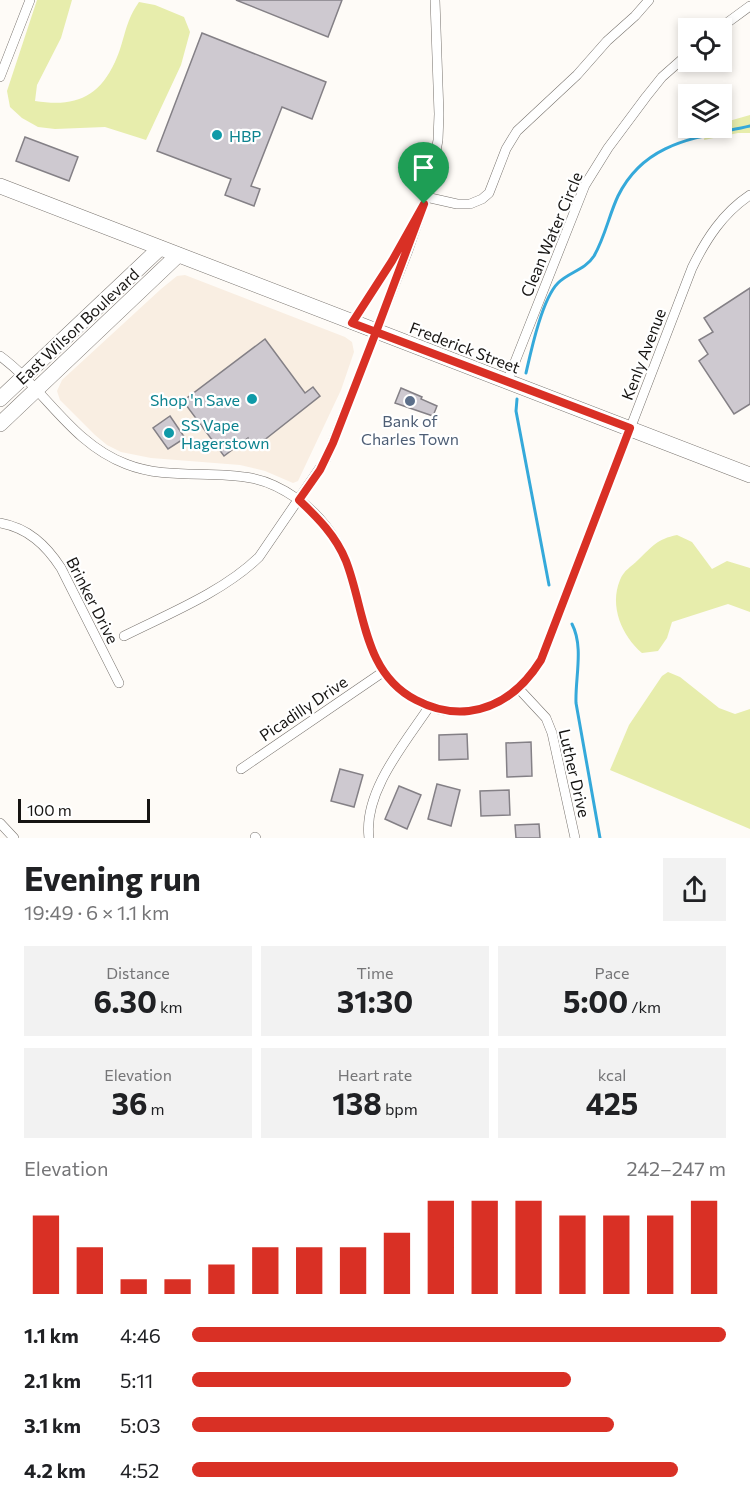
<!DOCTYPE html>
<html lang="en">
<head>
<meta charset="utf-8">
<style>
	body { margin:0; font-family:Commissioner,sans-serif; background:#f2f2f2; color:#202124; height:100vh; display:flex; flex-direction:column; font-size:22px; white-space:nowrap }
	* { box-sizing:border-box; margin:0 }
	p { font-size:20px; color:#757577 }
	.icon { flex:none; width:33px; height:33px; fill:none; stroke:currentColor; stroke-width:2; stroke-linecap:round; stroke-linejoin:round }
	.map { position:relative; height:838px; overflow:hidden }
	.details { display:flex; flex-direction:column; background:#fff; flex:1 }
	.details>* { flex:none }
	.controls { position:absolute; left:678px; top:18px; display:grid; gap:12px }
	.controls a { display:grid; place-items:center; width:54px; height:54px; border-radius:0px; background:#fff; box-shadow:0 3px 9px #0003; font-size:30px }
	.scale { position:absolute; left:18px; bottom:15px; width:132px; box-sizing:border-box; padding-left:6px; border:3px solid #161412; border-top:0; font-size:16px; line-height:21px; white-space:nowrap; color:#161412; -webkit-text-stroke:4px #fff; paint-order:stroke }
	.pin { position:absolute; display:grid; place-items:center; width:51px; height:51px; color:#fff; margin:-62px -26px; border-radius:50% 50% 50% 0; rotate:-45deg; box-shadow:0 0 6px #0007 }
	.pin .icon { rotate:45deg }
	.round { display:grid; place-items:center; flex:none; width:63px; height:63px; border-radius:0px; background:#f2f2f2 }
	.summary { display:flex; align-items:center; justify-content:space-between; height:102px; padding:0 24px }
	h1 { font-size:33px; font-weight:700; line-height:45px }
	.metrics { display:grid; grid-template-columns:repeat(3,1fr); gap:9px; height:102px; padding:6px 24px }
	.metrics div { display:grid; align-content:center; border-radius:0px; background:#f2f2f2; text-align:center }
	.metrics b { font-size:30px; font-weight:700 }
	.metrics small { font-size:16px; font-weight:400 }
	.metrics p { font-size:16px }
	.chart { height:168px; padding:12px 24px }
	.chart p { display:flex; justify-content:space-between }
	.chart svg { width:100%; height:108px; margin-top:6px; stroke:#d93025; stroke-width:6 }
	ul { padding:0 24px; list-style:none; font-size:20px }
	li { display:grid; grid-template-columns:96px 72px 1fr; align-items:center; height:45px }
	li i { height:15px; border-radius:8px; background:#d93025 }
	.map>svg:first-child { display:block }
	.built { fill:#f9eee2 }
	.green { fill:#e7edac }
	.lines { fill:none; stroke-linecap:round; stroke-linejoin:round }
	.stream { stroke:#35a9da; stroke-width:3 }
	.building { fill:#cec9d0; stroke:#848086; stroke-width:1.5 }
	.minor-casing { stroke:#78736e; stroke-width:10 }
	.primary-casing { stroke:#78736e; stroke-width:16 }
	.minor { stroke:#fff; stroke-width:9 }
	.primary { stroke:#fff; stroke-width:15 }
	.route-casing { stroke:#fff; stroke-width:12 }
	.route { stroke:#d93025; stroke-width:8 }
	.culture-dot { fill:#0f9aa8; stroke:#fff; stroke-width:2 }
	.service-dot { fill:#5c6f8a; stroke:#fff; stroke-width:2 }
	.labels { text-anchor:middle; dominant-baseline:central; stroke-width:4.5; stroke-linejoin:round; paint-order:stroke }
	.culture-label { font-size:16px; fill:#0d838f; stroke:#fff; text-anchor:start }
	.street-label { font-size:16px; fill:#161412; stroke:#fff }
	.service-label { font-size:16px; fill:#4e5e75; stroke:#fff }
</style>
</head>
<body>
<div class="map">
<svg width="750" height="838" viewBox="0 0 750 838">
	<rect width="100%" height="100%" fill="#fefbf7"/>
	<path class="built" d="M185 275 345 337 352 342 354 352 341 390 298 481 293 483 265 471 240 465 151 458 121 452 107 445 95 435 60 400 57 391 62 380 161 289 177 276Z"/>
	<g class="green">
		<path d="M37 0H72L61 38 37 85 35 101C73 107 98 99 115 62 125 41 124 23 139 2L155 5 184 17 190 32 181 65 146 140 105 127 55 129 38 127 22 118 10 107 7 91Z"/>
		<path d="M750 115V133H738L704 140 706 128H722V123Z"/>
		<path d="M677 535 692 542 712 569 727 561 750 568V612L728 604 672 622 667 638 658 651 642 653C622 636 609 606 620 580 624 570 631 567 638 560 653 546 657 539 677 535Z"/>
		<path d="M668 672 680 677 719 708 735 714 750 709V829L610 770 629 725 662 676Z"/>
	</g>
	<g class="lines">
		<g class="stream">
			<path d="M526 373C531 351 542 299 558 283 569 272 585 270 594 256 605 237 609 215 618 196 645 141 697 138 750 126"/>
			<path d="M517 399 516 411 549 585"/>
			<path d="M572 624C584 647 575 678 576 703L600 838"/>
		</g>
	</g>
	<g class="building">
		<path d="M236 0H342L328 37Z"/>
		<path d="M202 33 326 82 312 119 282 107 251 186 260 189 254 206 225 195 231 179 157 151Z"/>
		<path d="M25 137 78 157 69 181 16 161Z"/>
		<path d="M750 288V404L734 414 699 361 708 354 699 340 713 332 704 318Z"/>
		<path d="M265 339 305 393 313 387 320 396 258 445 254 440 250 443 248 438 224 456 183 401Z"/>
		<path d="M401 388 422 397 421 399 437 406 433 416 395 403Z"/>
		<path d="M170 416 185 438 168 449 153 428Z"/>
		<path d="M467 734 468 759 439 760V735Z"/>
		<path d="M531 742 532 776 507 777 506 743Z"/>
		<path d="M340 769 363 775 354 807 331 801Z"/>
		<path d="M437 784 460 790 451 826 428 819Z"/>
		<path d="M399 786 421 795 407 829 385 819Z"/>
		<path d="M509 790 510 815 481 816 480 791Z"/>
		<path d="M539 824 540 838H516L515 825Z"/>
	</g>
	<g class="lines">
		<g class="minor-casing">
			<g id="minor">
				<path d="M720 28 750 6"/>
				<path d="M0 77 30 0"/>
				<path d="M426 197 457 204H470L482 199 489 193 506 149 517 131 577 75 607 41 635 16 649 0"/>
				<path d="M352 323 392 261 411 227"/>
				<path d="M0 356C45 389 71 443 126 464 166 480 210 470 251 478 267 481 283 489 296 498 318 512 337 538 346 561 366 612 362 673 418 701 433 709 450 713 466 711 501 708 523 689 541 660L692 268C706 239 723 213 750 195"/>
				<path d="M507 382 585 185 608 148 646 97 662 77 688 54"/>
				<path d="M0 523C28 528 46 545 61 568L119 683"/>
				<path d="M124 636C168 614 223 592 259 557L326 459 407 253 424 204 433 168 438 140 439 114 435 0"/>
				<path d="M519 689 546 718 552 733 575 838"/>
				<path d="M241 769 383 672"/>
				<path d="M0 823 14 838"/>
				<path d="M255 837 256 838"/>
				<path d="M369 838C363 792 405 743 429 707"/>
			</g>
		</g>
		<g class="primary-casing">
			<g id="primary">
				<path d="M0 186 750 475"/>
				<path d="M0 399 160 248"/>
				<path d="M0 424 178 255"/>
			</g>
		</g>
		<use href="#minor" class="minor"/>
		<use href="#primary" class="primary"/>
	</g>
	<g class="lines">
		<g class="route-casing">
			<path id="route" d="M424 204 392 261 352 323 376 332 333 443 320 470 299 500C318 518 336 536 346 561 365 610 363 673 416 700 433 709 450 713 469 711 502 707 524 687 541 660L630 428 376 332 424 204"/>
		</g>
		<use href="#route" class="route"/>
	</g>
	<g class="culture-dot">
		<circle cx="217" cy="135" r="6"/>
		<circle cx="252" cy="399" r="6"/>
		<circle cx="169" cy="433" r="6"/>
	</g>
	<circle class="service-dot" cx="410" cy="401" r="6"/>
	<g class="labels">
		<g class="culture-label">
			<text x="229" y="135">HBP</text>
			<text x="240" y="399" text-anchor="end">Shop 'n Save</text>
			<text x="181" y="424">SS Vape<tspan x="181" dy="18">Hagerstown</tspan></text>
		</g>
		<g class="street-label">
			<text transform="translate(551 234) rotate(-67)">Clean Water Circle</text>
			<text transform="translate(77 326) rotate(-43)">East Wilson Boulevard</text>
			<text transform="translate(465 347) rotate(21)">Frederick Street</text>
			<text transform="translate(643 354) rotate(-69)">Kenly Avenue</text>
			<text transform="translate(93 600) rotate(63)">Brinker Drive</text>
			<text transform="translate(303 708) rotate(-34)">Picadilly Drive</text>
			<text transform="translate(575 773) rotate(77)">Luther Drive</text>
		</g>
		<g class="service-label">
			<text x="410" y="420">Bank of<tspan x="410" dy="18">Charles Town</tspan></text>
		</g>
	</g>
</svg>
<div class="controls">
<a><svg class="icon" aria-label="locate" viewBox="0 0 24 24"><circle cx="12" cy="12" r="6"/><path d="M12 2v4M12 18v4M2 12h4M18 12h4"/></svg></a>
<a><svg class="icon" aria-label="layers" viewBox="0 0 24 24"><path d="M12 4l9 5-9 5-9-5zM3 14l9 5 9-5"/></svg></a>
</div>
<div class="scale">100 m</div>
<div class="pin" style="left:424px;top:204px;background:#1e9e55"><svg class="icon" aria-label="arrive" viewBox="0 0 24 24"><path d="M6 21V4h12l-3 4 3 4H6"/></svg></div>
</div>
<section class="details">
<div class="summary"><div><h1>Evening run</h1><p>19:49 · 6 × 1.1 km</p></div><a class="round"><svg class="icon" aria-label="share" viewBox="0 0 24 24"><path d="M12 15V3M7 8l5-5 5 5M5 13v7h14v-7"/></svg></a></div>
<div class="metrics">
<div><p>Distance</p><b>6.30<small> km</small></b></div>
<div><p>Time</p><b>31:30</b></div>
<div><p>Pace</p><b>5:00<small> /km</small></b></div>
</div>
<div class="metrics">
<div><p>Elevation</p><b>36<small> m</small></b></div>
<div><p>Heart rate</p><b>138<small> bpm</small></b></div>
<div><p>kcal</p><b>425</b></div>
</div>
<div class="chart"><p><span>Elevation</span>242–247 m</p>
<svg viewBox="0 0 160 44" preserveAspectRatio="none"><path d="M5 44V12M15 44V25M25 44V38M35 44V38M45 44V32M55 44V25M65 44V25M75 44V25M85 44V19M95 44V6M105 44V6M115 44V6M125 44V12M135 44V12M145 44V12M155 44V6"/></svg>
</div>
<ul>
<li><b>1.1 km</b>4:46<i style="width:100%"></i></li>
<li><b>2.1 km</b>5:11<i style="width:71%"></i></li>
<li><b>3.1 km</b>5:03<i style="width:79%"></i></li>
<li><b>4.2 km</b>4:52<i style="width:91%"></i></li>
</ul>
</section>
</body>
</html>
